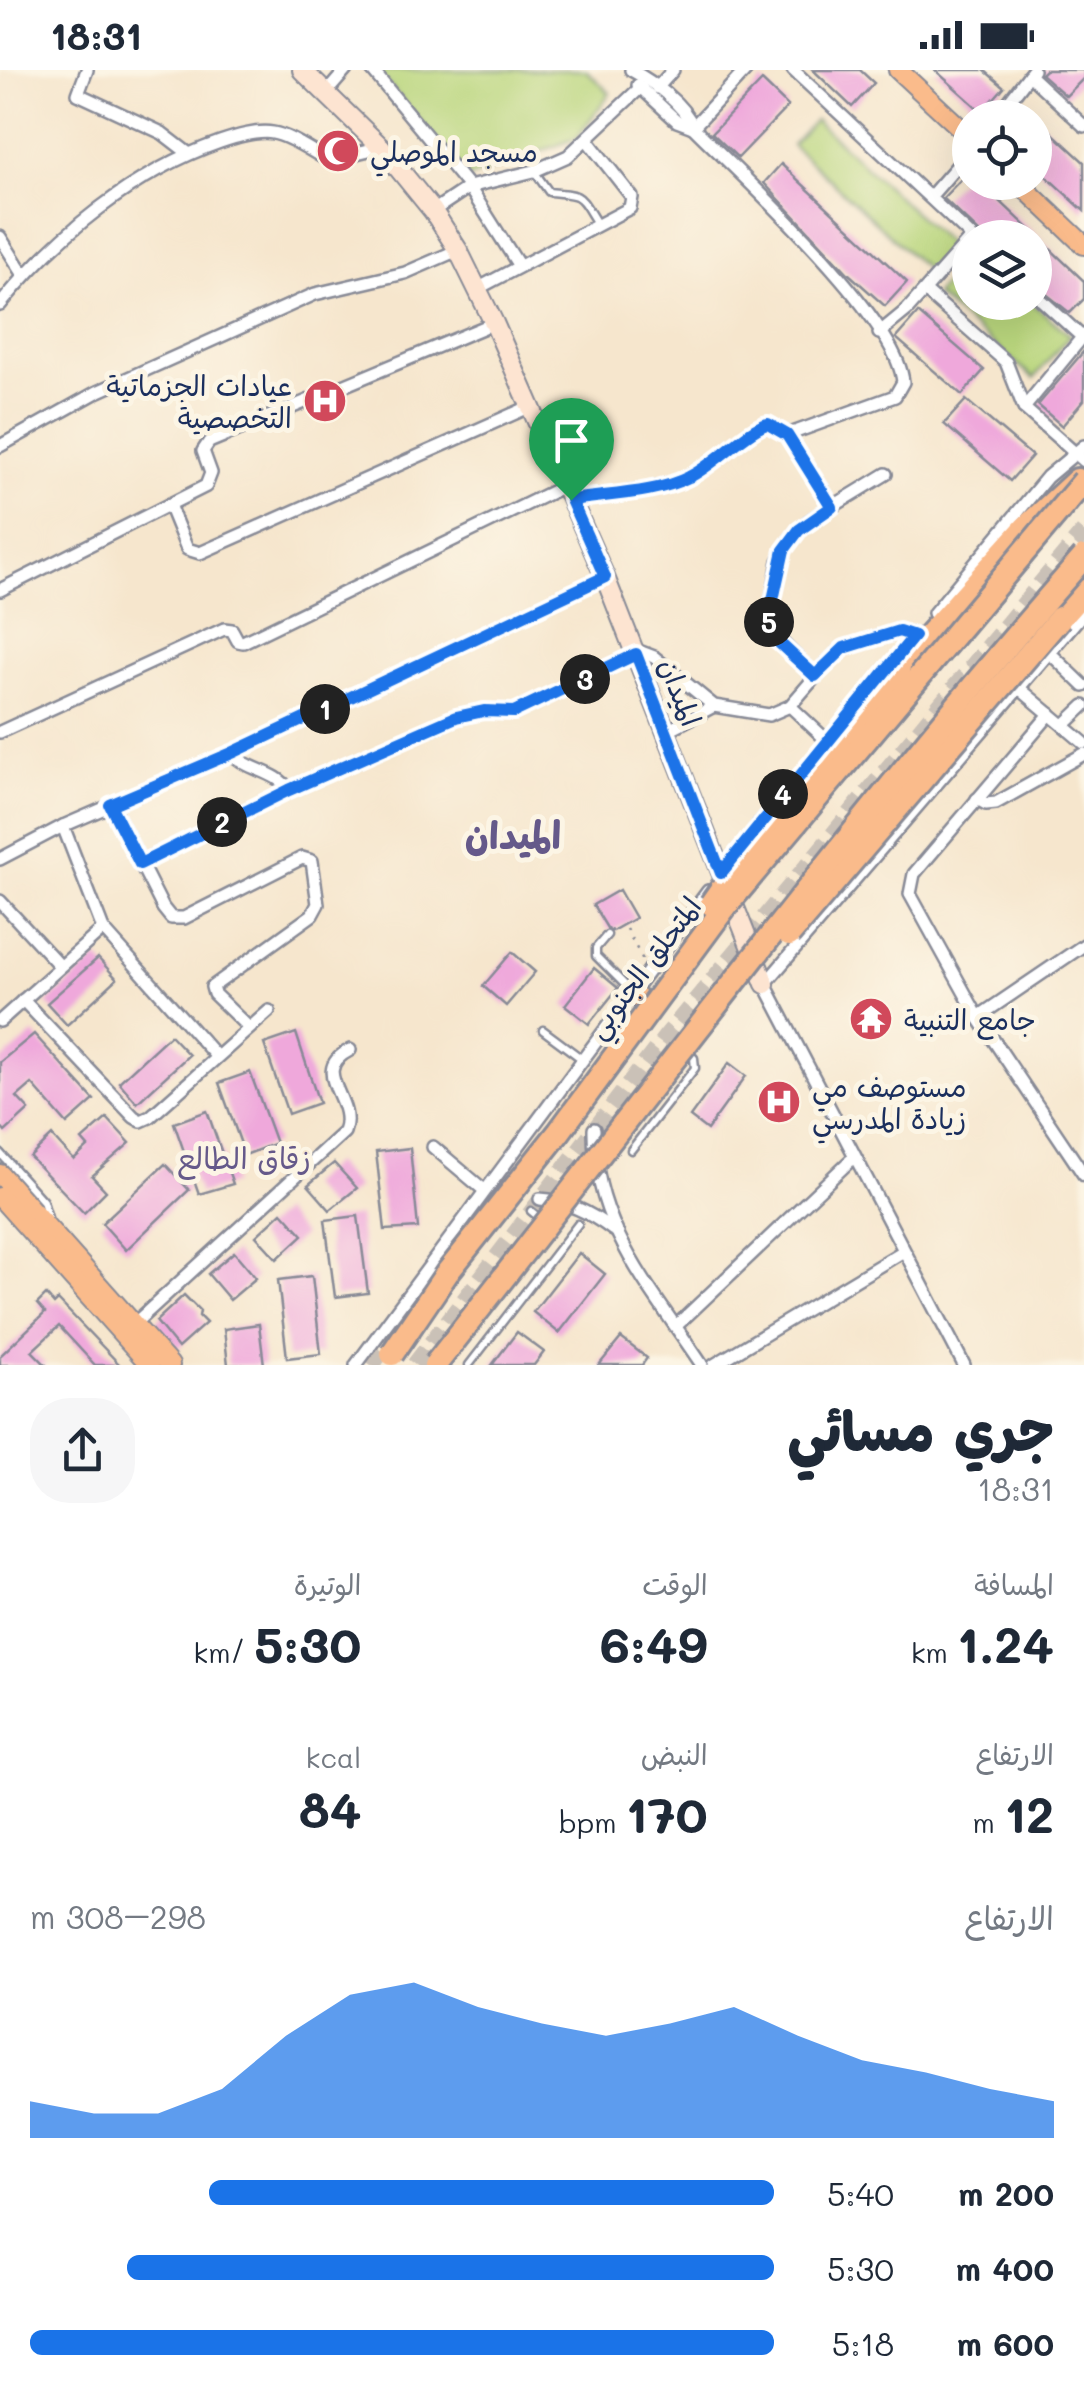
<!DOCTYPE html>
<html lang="ar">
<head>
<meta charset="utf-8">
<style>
	body { margin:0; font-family:Mali,"Playpen Sans Arabic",sans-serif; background:#f6f6f7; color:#1f2937; direction:rtl; height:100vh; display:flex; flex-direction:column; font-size:38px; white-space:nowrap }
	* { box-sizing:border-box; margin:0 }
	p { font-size:32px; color:#747a83 }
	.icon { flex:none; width:55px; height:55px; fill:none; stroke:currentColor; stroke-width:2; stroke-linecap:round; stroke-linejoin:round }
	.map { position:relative; height:1295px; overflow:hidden; direction:ltr }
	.panel { display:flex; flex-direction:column; background:#fff; flex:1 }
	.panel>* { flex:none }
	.controls { position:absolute; left:952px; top:30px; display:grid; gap:20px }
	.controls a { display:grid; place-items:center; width:100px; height:100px; border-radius:50%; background:#fff; box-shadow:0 10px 40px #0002; font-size:50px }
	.pin { position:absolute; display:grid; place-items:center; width:85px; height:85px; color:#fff; margin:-102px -42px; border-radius:50% 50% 50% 0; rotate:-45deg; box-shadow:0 0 10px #0007 }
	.pin .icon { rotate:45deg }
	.km { position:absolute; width:50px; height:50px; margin:-25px; border-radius:50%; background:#222; color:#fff; font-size:28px; line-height:50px; text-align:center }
	.round { display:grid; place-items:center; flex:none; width:105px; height:105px; border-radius:40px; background:#f6f6f7 }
	.overview { display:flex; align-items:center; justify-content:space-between; height:170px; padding:0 30px }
	h1 { font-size:55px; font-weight:800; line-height:75px }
	.figures { display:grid; grid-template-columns:repeat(3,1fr); gap:15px; height:170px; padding:10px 30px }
	.figures div { display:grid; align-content:center }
	.figures b { font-size:50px; font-weight:800 }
	.figures small { font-size:28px; font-weight:400 }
	.figures p { font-size:28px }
	.chart { height:280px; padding:20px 30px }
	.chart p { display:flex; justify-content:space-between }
	.chart svg { width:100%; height:180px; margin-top:10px; fill:#1a73e8; opacity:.7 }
	ul { padding:0 30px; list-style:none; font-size:32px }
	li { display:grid; grid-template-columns:160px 120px 1fr; align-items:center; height:75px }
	li i { height:25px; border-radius:12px; background:#1a73e8 }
	.status { display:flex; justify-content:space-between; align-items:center; height:70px; padding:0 50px; background:#fff; direction:ltr }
	.status svg { height:28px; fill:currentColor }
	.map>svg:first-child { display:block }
	.green { fill:#b9d67d; stroke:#6a826e; stroke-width:2.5 }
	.building { fill:#efa8db }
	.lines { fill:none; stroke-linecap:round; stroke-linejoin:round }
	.primary-tunnel { stroke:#cac1b7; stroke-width:18; stroke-dasharray:18 9; stroke-linecap:butt }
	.lane-casing { stroke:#888a96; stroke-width:11 }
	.street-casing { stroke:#888a96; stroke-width:16 }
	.secondary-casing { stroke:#888a96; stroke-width:22 }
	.primary-casing { stroke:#888a96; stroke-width:22 }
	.highway-casing { stroke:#888a96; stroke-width:28 }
	.path { stroke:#888a96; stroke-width:2.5; stroke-dasharray:2.5 8; stroke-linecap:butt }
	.lane { stroke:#fff; stroke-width:6 }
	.street { stroke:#fff; stroke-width:11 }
	.secondary { stroke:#fde4d1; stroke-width:18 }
	.primary { stroke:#fabb8b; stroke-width:18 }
	.highway { stroke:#fabb8b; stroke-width:22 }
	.highway-bridge-casing { stroke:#888a96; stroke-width:28; stroke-linecap:butt }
	.highway-bridge { stroke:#fabb8b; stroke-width:22 }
	.route-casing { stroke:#fff; stroke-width:20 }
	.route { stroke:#1a73e8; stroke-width:12 }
	.labels { text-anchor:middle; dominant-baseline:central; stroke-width:10; stroke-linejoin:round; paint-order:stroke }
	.poi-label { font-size:28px; fill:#1b2f5e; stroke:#fcf5e5; text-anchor:start }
	.street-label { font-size:28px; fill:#1b2f5e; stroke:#fcf5e5 }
	.neighbourhood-label { font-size:30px; fill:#65598a; stroke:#fcf5e5 }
	.district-label { font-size:38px; font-weight:bold; fill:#65598a; stroke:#fcf5e5 }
</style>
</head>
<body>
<div class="status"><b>18:31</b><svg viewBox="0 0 49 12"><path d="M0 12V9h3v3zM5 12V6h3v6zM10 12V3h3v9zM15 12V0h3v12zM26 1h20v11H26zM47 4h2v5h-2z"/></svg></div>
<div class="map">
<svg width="1084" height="1295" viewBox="0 0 1084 1295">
	<rect width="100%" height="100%" fill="#fcf5e5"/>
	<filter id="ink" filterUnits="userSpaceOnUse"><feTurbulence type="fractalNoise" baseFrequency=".01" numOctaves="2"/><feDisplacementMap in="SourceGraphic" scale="20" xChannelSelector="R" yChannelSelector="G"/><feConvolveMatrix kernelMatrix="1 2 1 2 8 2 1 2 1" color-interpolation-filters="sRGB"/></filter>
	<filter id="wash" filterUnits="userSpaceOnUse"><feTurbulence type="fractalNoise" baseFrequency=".0048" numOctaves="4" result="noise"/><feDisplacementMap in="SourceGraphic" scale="40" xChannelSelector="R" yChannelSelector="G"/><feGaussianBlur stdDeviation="2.25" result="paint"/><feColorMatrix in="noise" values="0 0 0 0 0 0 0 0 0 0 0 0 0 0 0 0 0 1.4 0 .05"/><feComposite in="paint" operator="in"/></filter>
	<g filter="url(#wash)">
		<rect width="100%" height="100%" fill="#f6e6cd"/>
		<g class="green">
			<path d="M376 0H586L610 23 577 68 469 108Z"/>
			<path d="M815 50 951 176 928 201 792 75Z"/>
			<path d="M970 184V232L1032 233 1070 265 1034 308 935 225Z"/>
		</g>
		<g id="blocks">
			<g class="building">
				<path d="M813 0H860L874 13 852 37Z"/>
				<path d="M935 0H984L1004 17 982 42Z"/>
				<path d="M1045 0H1084V8L1066 26 1041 4Z"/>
				<path d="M762 11 788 36 738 88 712 63Z"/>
				<path d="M1022 35 1084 92V141L1035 96V48H1010Z"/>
				<path d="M781 94 907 212 885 236 849 204 764 113Z"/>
				<path d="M970 100V112H980L1084 211V229L1070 243 1035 215V168H985L943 128Z"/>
				<path d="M918 243 984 300 962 325 896 268Z"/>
				<path d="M1084 281V330L1062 356 1038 335Z"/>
				<path d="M966 330 1032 386 1010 411 944 354Z"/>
				<path d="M619 820 635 848 612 861 607 858 593 835Z"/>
				<path d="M512 882 535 902 506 936 483 916Z"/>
				<path d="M98 888 117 909 67 955 47 933Z"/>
				<path d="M594 898 618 918 589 954 565 935Z"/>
				<path d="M296 963 319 1033 288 1044 264 974Z"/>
				<path d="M34 964 94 1030 67 1054 32 1014 17 1027 29 1040 5 1062 0 1056V992Z"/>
				<path d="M170 965 189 985 137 1033 119 1012Z"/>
				<path d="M729 993 746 1006 707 1060 690 1047Z"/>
				<path d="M250 1002 276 1073 245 1085 219 1013Z"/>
				<path d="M207 1041 233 1114 199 1124 174 1053Z"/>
				<path d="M107 1048 130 1073 92 1106 106 1121 84 1143 30 1087 52 1066 74 1090 88 1077 82 1070Z"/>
				<path d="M410 1078 418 1158 385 1160 376 1082Z"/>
				<path d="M334 1093 357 1118 330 1140 308 1115Z"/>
				<path d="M165 1094 189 1120 126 1180 102 1153Z"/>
				<path d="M282 1142 303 1165 277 1189 256 1166Z"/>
				<path d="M358 1146 368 1223 335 1227 325 1150Z"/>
				<path d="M234 1182 256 1208 230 1230 208 1204Z"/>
				<path d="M579 1183 605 1204 559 1263 533 1242Z"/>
				<path d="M312 1206 321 1284 287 1288 278 1210Z"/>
				<path d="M46 1225 54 1234 58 1230 120 1295H95L59 1256 32 1281 46 1295H0V1286L45 1243 37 1234Z"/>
				<path d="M184 1225 200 1241 199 1246 206 1253 178 1278 156 1251Z"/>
				<path d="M259 1254 264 1295H228L224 1259Z"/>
				<path d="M517 1262 544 1282 534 1295H492Z"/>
				<path d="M621 1268 647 1288 642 1295H599Z"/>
			</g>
		</g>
	</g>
	<g filter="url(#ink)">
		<use href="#blocks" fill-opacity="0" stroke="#888a96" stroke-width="2.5"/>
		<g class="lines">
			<g class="primary-tunnel">
				<path d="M371 1295 395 1263"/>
				<path d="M415 1295 666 967 1084 462"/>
			</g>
			<g class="lane-casing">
				<g id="lane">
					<path d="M534 101 549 122C585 125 578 124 598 155"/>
					<path d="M607 865 596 878V886L631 921"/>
					<path d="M543 960 582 989"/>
					<path d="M631 1080 695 998 694 988 687 982"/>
					<path d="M0 1083 43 1131 49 1151"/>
					<path d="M531 1141 542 1150"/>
					<path d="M469 1295 578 1154"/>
				</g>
			</g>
			<g class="street-casing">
				<g id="street">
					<path d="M87 0 78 24 162 63 188 83"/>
					<path d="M372 0 469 117 519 196"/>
					<path d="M631 0C653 12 683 33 693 57 742 106 897 247 903 312L895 326 787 365"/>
					<path d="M793 0 973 168"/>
					<path d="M1029 5 1084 56"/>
					<path d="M638 15 677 51 693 57"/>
					<path d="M657 18 673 0"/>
					<path d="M326 23 346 0"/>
					<path d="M996 48 1033 0"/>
					<path d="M693 57 746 0"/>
					<path d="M930 127 970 81"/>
					<path d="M433 141 469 117 534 101 568 86 640 18"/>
					<path d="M0 167 24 205"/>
					<path d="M477 219 630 138 632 127 588 71"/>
					<path d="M925 221 1006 292 1024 338 1084 391"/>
					<path d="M1035 224 1082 267"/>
					<path d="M0 235C57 165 134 102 220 72 235 67 257 60 273 63 291 66 312 82 328 90L381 77"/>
					<path d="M879 263 907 240 970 169"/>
					<path d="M1024 338 1084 265"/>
					<path d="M0 376 97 322 315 224 405 203 458 180"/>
					<path d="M571 430C609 424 655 423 689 407 714 396 750 357 767 354L787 365 833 437"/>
					<path d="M169 435 187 479 200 483 529 337"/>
					<path d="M0 520 206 416 211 403 203 381 209 372 494 253"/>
					<path d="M934 543 1047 407 1084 376"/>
					<path d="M1049 582 1084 616"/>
					<path d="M815 606 771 561 769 548 779 491 791 469 809 451 886 404"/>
					<path d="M1019 618 1084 673"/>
					<path d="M790 636 834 677"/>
					<path d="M1050 644 914 804 910 824 978 947 1084 1105"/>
					<path d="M1064 655 1084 636"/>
					<path d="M667 661 714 636"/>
					<path d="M0 662 224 559 232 560 238 571 243 572 564 416"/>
					<path d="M232 683C247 701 276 700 289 720"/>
					<path d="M977 729 986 734 996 733 1084 684"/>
					<path d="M111 735 163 838 171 848H184L302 788 312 791 318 834 312 845 212 917 214 924 249 958"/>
					<path d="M63 756 103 859 216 986"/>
					<path d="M0 789 63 756 232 683 605 507"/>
					<path d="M140 794 289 720 457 647 484 641 514 642 641 582 654 587 714 636 769 645 790 636 829 591 844 578 899 561 915 566"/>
					<path d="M0 831 60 896"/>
					<path d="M23 930 134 1047 141 1051 150 1047 269 941"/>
					<path d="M978 947 1084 875"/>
					<path d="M0 951 103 859"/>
					<path d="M594 1059C593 1156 651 1218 702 1295"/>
					<path d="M433 1077 484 1120"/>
					<path d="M540 1129C568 1131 591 1143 613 1160"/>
					<path d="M134 1254 344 1062C357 1029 307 1002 350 980"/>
					<path d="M676 1256 854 1087"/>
					<path d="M356 1295 708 821"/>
					<path d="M714 1295 902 1182"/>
					<path d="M964 1295 765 914 1084 542"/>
				</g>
			</g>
			<g class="secondary-casing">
				<path id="secondary" d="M302 0 381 77 433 141 458 180 494 253 605 507 765 914"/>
			</g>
			<g class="primary-casing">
				<g id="primary">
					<path d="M898 0 970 67"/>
					<path d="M1018 112 1084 175"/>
					<path d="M632 922 646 935"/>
					<path d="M0 1104 170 1295"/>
					<path d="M0 1127 150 1295"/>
				</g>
			</g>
			<g class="highway-casing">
				<g id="highway">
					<path d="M1060 548 1084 521"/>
					<path d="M899 598 1025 458 1077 410"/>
				</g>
			</g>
			<path class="path" d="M626 859 643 890"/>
			<use href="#lane" class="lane"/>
			<use href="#street" class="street"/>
			<use href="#secondary" class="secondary"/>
			<use href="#primary" class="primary"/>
			<use href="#highway" class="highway"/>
			<g class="highway-bridge-casing">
				<g id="highway-bridge">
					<path d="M711 834 763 759 899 598"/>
					<path d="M789 865 1060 548"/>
					<path d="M392 1284 447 1203 559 1062 725 837 1084 411"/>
					<path d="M435 1295C649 1024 856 746 1084 487"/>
				</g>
			</g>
			<use href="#highway-bridge" class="highway-bridge"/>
		</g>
	</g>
	<g class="lines" filter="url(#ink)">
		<g class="route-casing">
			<path id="route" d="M768 354 787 365 832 437 799 460 784 480 769 548 774 568 815 606 844 578 899 561 914 566 721 803 636 584 514 642 484 641 456 647 289 720 140 794 110 735 232 683 605 507 571 430C609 424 655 424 689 407 713 396 751 356 768 354Z"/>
		</g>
		<use href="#route" class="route"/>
	</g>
	<defs>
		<g id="mosque-disc" transform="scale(2.25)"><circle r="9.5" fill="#d1495b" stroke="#fcf5e5"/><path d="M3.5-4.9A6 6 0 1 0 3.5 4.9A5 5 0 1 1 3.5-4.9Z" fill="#fff"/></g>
		<g id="hospital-disc" transform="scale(2.25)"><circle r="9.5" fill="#d1495b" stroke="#fcf5e5"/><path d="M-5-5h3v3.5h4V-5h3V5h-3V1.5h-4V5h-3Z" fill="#fff"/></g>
		<g id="temple-disc" transform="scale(2.25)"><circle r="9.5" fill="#d1495b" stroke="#fcf5e5"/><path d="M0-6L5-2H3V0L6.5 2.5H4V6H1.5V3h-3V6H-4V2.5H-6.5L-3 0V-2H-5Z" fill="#fff"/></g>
	</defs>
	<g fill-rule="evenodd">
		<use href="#mosque-disc" x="338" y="81"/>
		<use href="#hospital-disc" x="325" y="331"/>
		<use href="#temple-disc" x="871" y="949"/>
		<use href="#hospital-disc" x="779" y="1032"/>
	</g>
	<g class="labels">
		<g class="poi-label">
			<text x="370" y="81">مسجد الموصلي</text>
			<text x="292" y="315" text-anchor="end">عيادات الجزماتية<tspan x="292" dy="32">التخصصية</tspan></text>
			<text x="904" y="949">جامع التنبية</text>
			<text x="812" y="1016">مستوصف مي<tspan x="812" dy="32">زيادة المدرسي</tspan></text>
		</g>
		<g class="street-label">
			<text transform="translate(681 622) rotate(69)">الميدان</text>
			<text transform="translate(643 897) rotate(-53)">المتحلق الجنوبي</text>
		</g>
		<g class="neighbourhood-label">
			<text x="244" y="1087">زقاق الطالع</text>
		</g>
		<g class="district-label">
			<text x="513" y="764">الميدان</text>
		</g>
	</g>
</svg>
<div class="controls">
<a><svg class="icon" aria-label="locate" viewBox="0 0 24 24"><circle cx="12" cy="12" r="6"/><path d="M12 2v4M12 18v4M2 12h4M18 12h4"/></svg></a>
<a><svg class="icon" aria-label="layers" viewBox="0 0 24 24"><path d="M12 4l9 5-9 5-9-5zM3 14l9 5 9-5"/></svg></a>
</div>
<div class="pin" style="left:571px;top:430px;background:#1e9e55"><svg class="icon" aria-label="arrive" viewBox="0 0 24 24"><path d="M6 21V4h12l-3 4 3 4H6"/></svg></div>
<b class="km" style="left:325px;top:639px">1</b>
<b class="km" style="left:222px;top:752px">2</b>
<b class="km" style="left:585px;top:609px">3</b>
<b class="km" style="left:783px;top:724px">4</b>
<b class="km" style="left:769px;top:552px">5</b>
</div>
<section class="panel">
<div class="overview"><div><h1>جري مسائي</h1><p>18:31</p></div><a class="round"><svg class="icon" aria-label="share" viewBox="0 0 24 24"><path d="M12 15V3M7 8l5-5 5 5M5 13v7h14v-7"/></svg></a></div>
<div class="figures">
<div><p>المسافة</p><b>1.24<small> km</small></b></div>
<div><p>الوقت</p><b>6:49</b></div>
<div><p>الوتيرة</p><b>5:30<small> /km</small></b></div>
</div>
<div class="figures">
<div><p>الارتفاع</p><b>12<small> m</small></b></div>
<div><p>النبض</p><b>170<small> bpm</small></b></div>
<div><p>kcal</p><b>84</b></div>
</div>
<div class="chart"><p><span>الارتفاع</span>298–308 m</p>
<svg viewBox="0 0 160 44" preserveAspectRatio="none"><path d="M0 44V35L10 38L20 38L30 32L40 19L50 9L60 6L70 12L80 16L90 19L100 16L110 12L120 19L130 25L140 28L150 32L160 35V44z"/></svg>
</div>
<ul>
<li><b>200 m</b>5:40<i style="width:76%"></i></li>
<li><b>400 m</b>5:30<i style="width:87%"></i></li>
<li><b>600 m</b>5:18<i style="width:100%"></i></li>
</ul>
</section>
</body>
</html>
